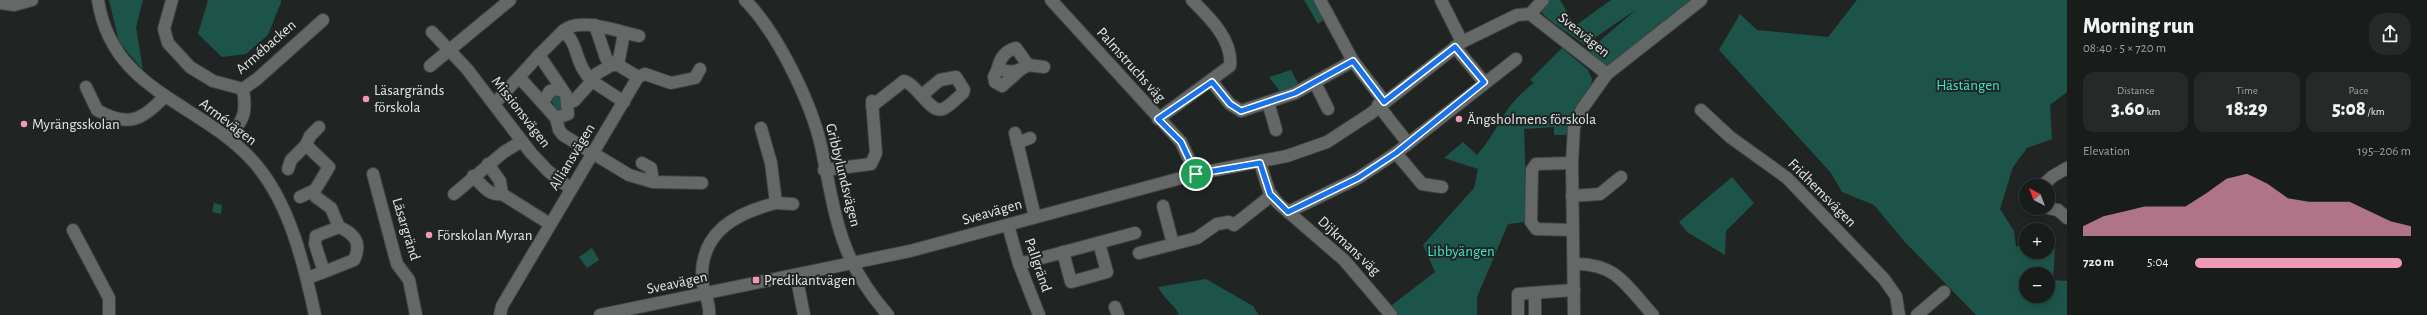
<!DOCTYPE html>
<html lang="en">
<head>
<meta charset="utf-8">
<style>
	body { margin:0; font-family:"Alegreya Sans",sans-serif; background:#252928; color:#f1f3f6; height:100vh; display:flex; flex-direction:column; font-size:15px; white-space:nowrap }
	* { box-sizing:border-box; margin:0 }
	p { font-size:13px; color:#9fa1a3 }
	.icon { flex:none; width:22px; height:22px; fill:none; stroke:currentColor; stroke-width:2; stroke-linecap:round; stroke-linejoin:round }
	.map { position:relative; flex:1; overflow:hidden }
	.drawer { display:flex; flex-direction:column; background:#181c1b; width:360px }
	.drawer>* { flex:none }
	.needle { width:26px; rotate:318deg }
	.fabs { position:absolute; left:2019px; top:179px; display:grid; gap:8px }
	.fabs a { display:grid; place-items:center; width:36px; height:36px; border-radius:50%; background:#181c1b; box-shadow:0 2px 6px #0003,0 0 0 1px #363a3a; font-size:20px }
	.pin { position:absolute; display:grid; place-items:center; width:34px; height:34px; color:#fff; margin:-17px; border:2px solid #fff; border-radius:50%; box-shadow:0 1px 4px #0007 }
	.round { display:grid; place-items:center; flex:none; width:42px; height:42px; border-radius:16px; background:#252928 }
	.headline { display:flex; align-items:center; justify-content:space-between; height:68px; padding:0 16px }
	h1 { font-size:22px; font-weight:800; line-height:30px }
	.figures { display:grid; grid-template-columns:repeat(3,1fr); gap:6px; height:68px; padding:4px 16px }
	.figures div { display:grid; align-content:center; border-radius:10px; background:#252928; text-align:center }
	.figures b { font-size:20px; font-weight:800 }
	.figures small { font-size:11px; font-weight:400 }
	.figures p { font-size:11px }
	.chart { height:112px; padding:8px 16px }
	.chart p { display:flex; justify-content:space-between }
	.chart svg { width:100%; height:72px; margin-top:4px; fill:#f09ab7; opacity:.7 }
	ul { padding:0 16px; list-style:none; font-size:13px }
	li { display:grid; grid-template-columns:64px 48px 1fr; align-items:center; height:30px }
	li i { height:10px; border-radius:5px; background:#f09ab7 }
	main { display:flex; flex:1; min-height:0 }
	.map>svg:first-child { display:block }
	.green { fill:#1c5449; fill-rule:evenodd }
	.lines { fill:none; stroke-linecap:round; stroke-linejoin:round }
	.minor-casing { stroke:#3e4241; stroke-width:14 }
	.minor { stroke:#646968; stroke-width:12 }
	.route-casing { stroke:#fff; stroke-width:8 }
	.route { stroke:#1a73e8; stroke-width:5 }
	.poi-dot { fill:#f09ab7; stroke:#202524; stroke-width:1.5 }
	.labels { text-anchor:middle; dominant-baseline:central; stroke-width:4; stroke-linejoin:round; paint-order:stroke }
	.street-label { font-size:15px; fill:#e4e7e6; stroke:#202524 }
	.park-label { font-size:15px; fill:#41e5c8; stroke:#202524 }
	.poi-label { font-size:15px; fill:#e4e7e6; stroke:#202524; text-anchor:start }
</style>
</head>
<body>
<main>
<div class="map">
<svg width="2067" height="315" viewBox="0 0 2067 315">
	<rect width="100%" height="100%" fill="#202524"/>
	<g class="green">
		<path d="M109 0H143L136 27 143 70 119 42Z"/>
		<path d="M208 0H281V2L268 35 246 54 222 57 198 34Z"/>
		<path d="M1304 0H1316L1326 18 1318 24Z"/>
		<path d="M1548 0H1560L1575 26 1611 0H1695L1612 65H1605L1588 51 1637 9 1584 45C1571 33 1549 23 1540 10Z"/>
		<path d="M1857 0H2067V92L2050 105 2052 139 2027 148 2013 167 2000 209 2014 231 2016 246 2026 247V252H2048V248H2055L2053 280 2067 281V315H1976L1904 241 1874 205 1842 192 1831 173 1719 50 1740 14 1757 30 1828 37ZM2026 274H2048V296H2026Z"/>
		<path d="M1562 48 1588 70 1592 79 1591 85 1577 106 1566 135H1554V127L1524 129 1527 222 1508 224 1477 297V315H1393L1392 305 1435 272 1423 245 1474 188 1478 169 1444 158 1463 142 1477 155C1501 128 1502 106 1534 83L1530 80Z"/>
		<path d="M1291 70 1300 87 1282 94 1269 77Z"/>
		<path d="M559 93 564 97 561 115 550 99Z"/>
		<path d="M1732 177 1754 203 1726 231 1725 255 1687 232 1679 222Z"/>
		<path d="M214 203 222 205 221 214 212 212Z"/>
		<path d="M592 248 599 260 587 268 579 257Z"/>
		<path d="M1206 279 1253 306 1259 315H1179C1176 306 1164 299 1158 287Z"/>
	</g>
	<g class="lines">
		<g class="minor-casing">
			<g id="minor">
				<path d="M98 0C112 92 198 101 252 160 289 200 304 264 315 315"/>
				<path d="M172 0 164 29 168 43 190 67 213 81 243 89C247 113 244 120 228 138"/>
				<path d="M745 0C777 32 811 102 821 146 836 216 838 258 888 315"/>
				<path d="M1051 0 1181 142 1196 174"/>
				<path d="M1320 0 1353 61 1384 101"/>
				<path d="M1441 0 1462 42"/>
				<path d="M0 3 14 5 32 0"/>
				<path d="M1530 14 1543 0"/>
				<path d="M563 31C579 16 619 32 639 36"/>
				<path d="M432 32 467 69 531 153 548 171 571 189"/>
				<path d="M1455 47 1484 82"/>
				<path d="M539 55 563 31C579 42 574 64 592 81L596 74 612 65 606 58 595 25"/>
				<path d="M612 65H618L638 77"/>
				<path d="M618 65 624 33"/>
				<path d="M1028 65C1018 72 1009 74 998 68 1000 58 1006 50 1016 48L1028 65 1044 67"/>
				<path d="M430 66 510 0"/>
				<path d="M998 68 994 77 995 82 1002 86 1020 70"/>
				<path d="M519 77 539 55 566 95 568 114 556 118"/>
				<path d="M1212 82 1230 104 1241 111 1295 93 1353 61"/>
				<path d="M1315 83 1328 109"/>
				<path d="M86 87 97 110C128 128 143 120 165 96"/>
				<path d="M243 89 257 79 323 20"/>
				<path d="M543 102 550 91 556 89 563 91"/>
				<path d="M567 102 574 101 592 81 624 102"/>
				<path d="M1268 102 1276 130"/>
				<path d="M495 103 519 77 556 118 559 130 563 135 629 175 653 182 702 183"/>
				<path d="M1378 105 1407 142"/>
				<path d="M872 106 904 81C918 85 930 114 943 109 950 106 957 98 963 93L964 90 956 77 940 80 922 95"/>
				<path d="M1701 110 1730 137 1787 178 1884 279 1896 296 1899 315"/>
				<path d="M1158 119 1230 66C1233 40 1210 18 1192 0"/>
				<path d="M1015 133 1035 217"/>
				<path d="M1017 143 1030 138"/>
				<path d="M306 145 310 136 319 127"/>
				<path d="M1396 153 1422 184 1442 187"/>
				<path d="M642 163 651 168 653 182"/>
				<path d="M1260 163 1270 194 1279 204 1344 260 1391 315"/>
				<path d="M1572 163 1536 164 1532 170 1531 222 1536 229 1573 230"/>
				<path d="M488 164 500 181 502 194 550 224"/>
				<path d="M288 169 291 160 306 145 329 167 315 190 300 197"/>
				<path d="M824 170 871 164 876 153 872 101"/>
				<path d="M373 174 397 264 409 280 416 315"/>
				<path d="M473 176C482 185 489 196 502 194"/>
				<path d="M2042 186 2053 176 2067 168"/>
				<path d="M313 191 316 197 331 208 339 227"/>
				<path d="M454 194 504 152 522 141"/>
				<path d="M1572 196 1600 194 1621 177"/>
				<path d="M776 203 793 204"/>
				<path d="M1163 206 1173 244"/>
				<path d="M2048 208 2058 210 2067 218"/>
				<path d="M1288 212 1358 178 1396 153 1516 59"/>
				<path d="M1008 225 1019 264 1039 315"/>
				<path d="M73 230 109 298V315"/>
				<path d="M1063 252 1071 282 1107 272 1099 243"/>
				<path d="M1139 253 1197 238 1217 224 1229 222 1234 225 1272 195"/>
				<path d="M1019 264 1135 233"/>
				<path d="M1575 264C1617 263 1627 287 1653 315"/>
				<path d="M796 275 804 315"/>
				<path d="M307 278 324 272 315 244 316 236 339 227C355 234 362 243 354 260L324 272"/>
				<path d="M1535 293V315"/>
				<path d="M1115 307 1118 315"/>
				<path d="M500 315 502 306 638 77 645 74 671 83 695 78 700 69"/>
				<path d="M600 315 910 251 1196 174 1287 156 1327 142 1370 114 1462 42 1517 15 1530 14 1607 74"/>
				<path d="M709 315C711 306 703 291 702 279 700 232 736 213 776 203L771 163 761 128"/>
				<path d="M1518 315V294L1574 290"/>
				<path d="M1574 315 1572 163 1574 127 1582 109 1607 74 1701 0"/>
				<path d="M1917 315 1944 292"/>
			</g>
		</g>
		<use href="#minor" class="minor"/>
	</g>
	<g class="lines">
		<g class="route-casing">
			<path id="route" d="M1455 47 1484 82 1396 153 1358 178 1288 212 1270 194 1260 163 1196 174 1181 142 1158 119 1212 82 1230 104 1241 111 1295 93 1353 61 1384 102Z"/>
		</g>
		<use href="#route" class="route"/>
	</g>
	<g class="poi-dot">
		<circle cx="366" cy="99" r="4"/>
		<circle cx="1459" cy="119" r="4"/>
		<circle cx="24" cy="124" r="4"/>
		<circle cx="429" cy="235" r="4"/>
		<rect x="752" y="276" width="8" height="8" rx="2"/>
	</g>
	<g class="labels">
		<g class="street-label">
			<text transform="translate(1584 35) rotate(39)">Sveavägen</text>
			<text transform="translate(266 47) rotate(-41)">Armébacken</text>
			<text transform="translate(1131 65) rotate(48)">Palmstruchs väg</text>
			<text transform="translate(521 112) rotate(52)">Missionsvägen</text>
			<text transform="translate(228 122) rotate(37)">Armévägen</text>
			<text transform="translate(572 157) rotate(-59)">Alliansvägen</text>
			<text transform="translate(843 175) rotate(76)">Gribbylundsvägen</text>
			<text transform="translate(1822 193) rotate(45)">Fridhemsvägen</text>
			<text transform="translate(992 212) rotate(-16)">Sveavägen</text>
			<text transform="translate(406 229) rotate(73)">Läsargränd</text>
			<text transform="translate(1349 246) rotate(43)">Dijkmans väg</text>
			<text transform="translate(1038 265) rotate(71)">Pallgränd</text>
			<text transform="translate(677 283) rotate(-12)">Sveavägen</text>
		</g>
		<g class="park-label">
			<text x="1968" y="85">Hästängen</text>
			<text x="1461" y="251">Libbyängen</text>
		</g>
		<g class="poi-label">
			<text x="374" y="90">Läsargränds<tspan x="374" dy="17">förskola</tspan></text>
			<text x="1467" y="119">Ängsholmens förskola</text>
			<text x="32" y="124">Myrängsskolan</text>
			<text x="437" y="235">Förskolan Myran</text>
			<text x="764" y="280">Predikantvägen</text>
		</g>
	</g>
</svg>
<div class="fabs">
<a><svg class="needle" viewBox="-14 -14 28 28"><path d="M0-13l5 13h-10z" fill="#e53935"/><path d="M0 13l5-13h-10z" fill="#9fa1a3"/></svg></a>
<a>+</a>
<a>−</a>
</div>
<div class="pin" style="left:1196px;top:174px;background:#1e9e55"><svg class="icon" aria-label="arrive" viewBox="0 0 24 24"><path d="M6 21V4h12l-3 4 3 4H6"/></svg></div>
</div>
<section class="drawer">
<div class="headline"><div><h1>Morning run</h1><p>08:40 · 5 × 720 m</p></div><a class="round"><svg class="icon" aria-label="share" viewBox="0 0 24 24"><path d="M12 15V3M7 8l5-5 5 5M5 13v7h14v-7"/></svg></a></div>
<div class="figures">
<div><p>Distance</p><b>3.60<small> km</small></b></div>
<div><p>Time</p><b>18:29</b></div>
<div><p>Pace</p><b>5:08<small> /km</small></b></div>
</div>
<div class="chart"><p><span>Elevation</span>195–206 m</p>
<svg viewBox="0 0 160 44" preserveAspectRatio="none"><path d="M0 44V38L10 32L20 29L30 26L40 26L50 26L60 18L70 9L80 6L90 12L100 21L110 23L120 23L130 23L140 29L150 35L160 38V44z"/></svg>
</div>
<ul>
<li><b>720 m</b>5:04<i style="width:96%"></i></li>
</ul>
</section>
</main>
</body>
</html>
